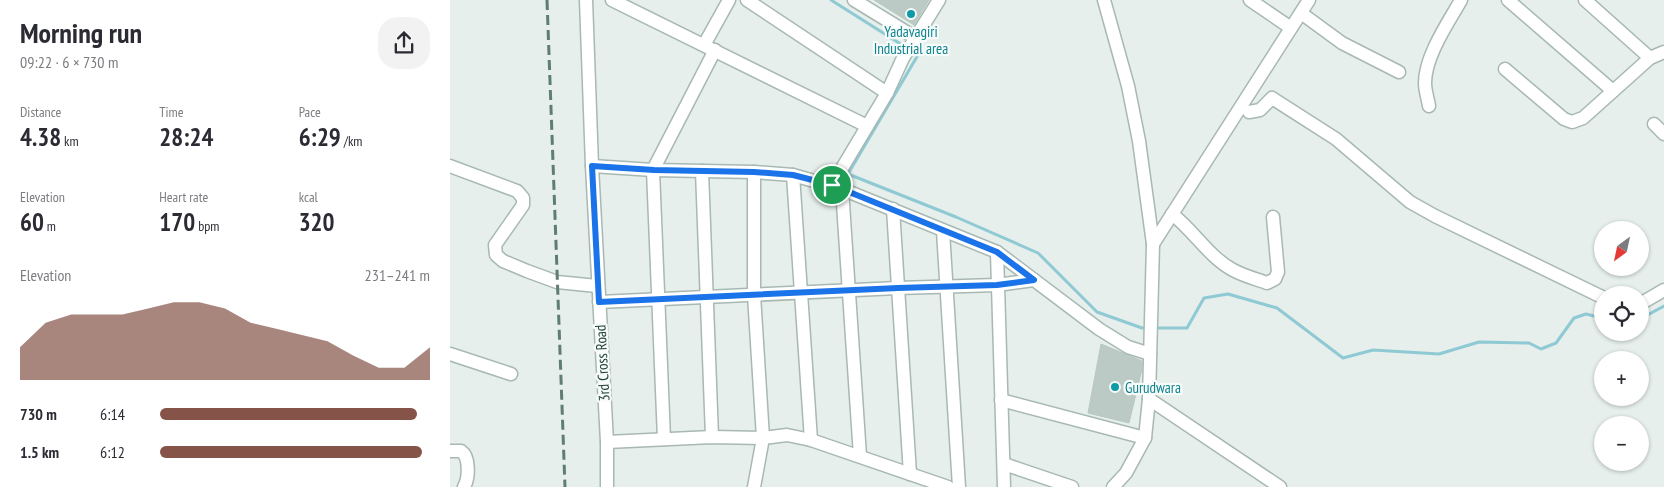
<!DOCTYPE html>
<html lang="en">
<head>
<meta charset="utf-8">
<style>
	body { margin:0; font-family:"PT Sans Narrow",sans-serif; background:#f2f2f3; color:#2b2b33; height:100vh; display:flex; flex-direction:column; font-size:19px; white-space:nowrap }
	* { box-sizing:border-box; margin:0 }
	p { font-size:16px; color:#7c7c81 }
	.icon { flex:none; width:28px; height:28px; fill:none; stroke:currentColor; stroke-width:2; stroke-linecap:round; stroke-linejoin:round }
	.map { position:relative; flex:1; overflow:hidden }
	.sheet { display:flex; flex-direction:column; background:#fff; width:450px }
	.sheet>* { flex:none }
	.needle { width:32px; rotate:213deg }
	.buttons { position:absolute; left:1144px; top:221px; display:grid; gap:10px }
	.buttons a { display:grid; place-items:center; width:55px; height:55px; border-radius:50%; background:#fff; box-shadow:0 1px 4px #0004; font-size:25px }
	.pin { position:absolute; display:grid; place-items:center; width:42px; height:42px; color:#fff; margin:-21px; border:2px solid #fff; border-radius:50%; box-shadow:0 1px 5px #0007 }
	.round { display:grid; place-items:center; flex:none; width:52px; height:52px; border-radius:20px; background:#f2f2f3 }
	.headline { display:flex; align-items:center; justify-content:space-between; height:85px; padding:0 20px }
	h1 { font-size:28px; font-weight:800; line-height:38px }
	.stats { display:grid; grid-template-columns:repeat(3,1fr); gap:8px; height:85px; padding:5px 20px }
	.stats div { display:grid; align-content:center }
	.stats b { font-size:25px; font-weight:800 }
	.stats small { font-size:14px; font-weight:400 }
	.stats p { font-size:14px }
	.chart { height:140px; padding:10px 20px }
	.chart p { display:flex; justify-content:space-between }
	.chart svg { width:100%; height:90px; margin-top:5px; fill:#855347; opacity:.7 }
	ul { padding:0 20px; list-style:none; font-size:16px }
	li { display:grid; grid-template-columns:80px 60px 1fr; align-items:center; height:38px }
	li i { height:12px; border-radius:6px; background:#855347 }
	main { display:flex; flex:1; min-height:0 }
	.map>svg:first-child { display:block }
	.lines { fill:none; stroke-linecap:round; stroke-linejoin:round }
	.stream { stroke:#8ec9d4; stroke-width:3 }
	.building { fill:#bbcac4; stroke:#b8c9c2 }
	.minor-casing { stroke:#a8b8b2; stroke-width:15 }
	.minor { stroke:#fff; stroke-width:12 }
	.rail { stroke:#5f7d75; stroke-width:3; stroke-dasharray:10 5; stroke-linecap:butt }
	.route-casing { stroke:#fff; stroke-width:10 }
	.route { stroke:#1a73e8; stroke-width:6 }
	.culture-dot { fill:#0f9aa8; stroke:#f7fbf9; stroke-width:2 }
	.labels { text-anchor:middle; dominant-baseline:central; stroke-width:4.5; stroke-linejoin:round; paint-order:stroke }
	.culture-label { font-size:15px; fill:#0d838f; stroke:#f7fbf9 }
	.street-label { font-size:15px; fill:#24423a; stroke:#f7fbf9 }
</style>
</head>
<body>
<main>
<section class="sheet">
<div class="headline"><div><h1>Morning run</h1><p>09:22 · 6 × 730 m</p></div><a class="round"><svg class="icon" aria-label="share" viewBox="0 0 24 24"><path d="M12 15V3M7 8l5-5 5 5M5 13v7h14v-7"/></svg></a></div>
<div class="stats">
<div><p>Distance</p><b>4.38<small> km</small></b></div>
<div><p>Time</p><b>28:24</b></div>
<div><p>Pace</p><b>6:29<small> /km</small></b></div>
</div>
<div class="stats">
<div><p>Elevation</p><b>60<small> m</small></b></div>
<div><p>Heart rate</p><b>170<small> bpm</small></b></div>
<div><p>kcal</p><b>320</b></div>
</div>
<div class="chart"><p><span>Elevation</span>231–241 m</p>
<svg viewBox="0 0 160 44" preserveAspectRatio="none"><path d="M0 44V28L10 16L20 12L30 12L40 12L50 9L60 6L70 6L80 9L90 16L100 19L110 22L120 25L130 32L140 38L150 38L160 28V44z"/></svg>
</div>
<ul>
<li><b>730 m</b>6:14<i style="width:95%"></i></li>
<li><b>1.5 km</b>6:12<i style="width:97%"></i></li>
</ul>
</section>
<div class="map">
<svg width="1214" height="487" viewBox="0 0 1214 487">
	<rect width="100%" height="100%" fill="#e6efeb"/>
	<g class="lines">
		<g class="stream">
			<path d="M381 0 457 48"/>
			<path d="M462 52 468 55 398 174 506 217 588 253 647 312 692 328H698"/>
			<path d="M1190 319 1214 306"/>
			<path d="M704 328H737L754 298 778 294 827 308 893 358 923 350 989 354 1029 342 1079 343 1091 349 1106 343 1124 318 1136 314 1152 318"/>
		</g>
	</g>
	<g class="building">
		<path d="M424 0H479L464 25Z"/>
		<path d="M651 344 692 361V369L679 423 638 413Z"/>
	</g>
	<g class="lines">
		<g class="minor-casing">
			<g id="minor">
				<path d="M136 0 142 166 157 442V487"/>
				<path d="M162 0 417 126"/>
				<path d="M297 0 437 93"/>
				<path d="M404 0 466 38"/>
				<path d="M654 0 678 86 689 141 703 244 699 399 695 438 676 473 663 487"/>
				<path d="M800 0 841 28"/>
				<path d="M1058 0 1163 91"/>
				<path d="M1135 0 1200 58"/>
				<path d="M851 13 892 43 949 72"/>
				<path d="M254 45 279 0"/>
				<path d="M1055 69 1114 119 1122 122 1133 118 1200 58 1214 52"/>
				<path d="M979 106C978 99 975 91 975 83 975 56 998 23 1011 0"/>
				<path d="M799 112 810 110 822 98 886 139 960 202 985 216 1152 297"/>
				<path d="M1204 124 1214 134"/>
				<path d="M0 166 67 191 73 198V205L45 245 46 255 53 261 77 271 107 282 147 286"/>
				<path d="M142 166 203 170 304 172 343 175 392 189 547 252 649 329 678 347 700 354"/>
				<path d="M252 171 262 437"/>
				<path d="M343 175 361 440"/>
				<path d="M382 185 437 93 453 58 489 0"/>
				<path d="M392 189 410 456"/>
				<path d="M443 209 460 474"/>
				<path d="M722 214C743 230 760 258 783 270 794 276 806 279 817 283L825 279 828 272 823 217"/>
				<path d="M493 231 509 487"/>
				<path d="M703 244 859 0"/>
				<path d="M547 252 554 487"/>
				<path d="M149 302 448 288 547 285 584 280"/>
				<path d="M1190 304 1214 290"/>
				<path d="M0 354 61 374"/>
				<path d="M699 399 830 487"/>
				<path d="M551 400 695 438"/>
				<path d="M214 439 203 170 265 50"/>
				<path d="M157 442 262 437 313 438 337 435 361 440 498 487"/>
				<path d="M0 451H11C20 457 19 478 14 487"/>
				<path d="M554 464 622 487"/>
				<path d="M304 487 313 438 304 295V172"/>
			</g>
		</g>
		<use href="#minor" class="minor"/>
		<path class="rail" d="M97 0 115 487"/>
	</g>
	<g class="lines">
		<g class="route-casing">
			<path id="route" d="M142 166 204 170 304 172 343 175 382 185 547 252 584 280 547 285 448 288 149 302Z"/>
		</g>
		<use href="#route" class="route"/>
	</g>
	<g class="culture-dot">
		<circle cx="461" cy="14" r="5"/>
		<circle cx="665" cy="387" r="5"/>
	</g>
	<g class="labels">
		<g class="culture-label">
			<text x="461" y="31">Yadavagiri<tspan x="461" dy="17">Industrial area</tspan></text>
			<text x="675" y="387" text-anchor="start">Gurudwara</text>
		</g>
		<g class="street-label">
			<text transform="translate(152 363) rotate(-93)">3rd Cross Road</text>
		</g>
	</g>
</svg>
<div class="buttons">
<a><svg class="needle" viewBox="-14 -14 28 28"><path d="M0-13l5 13h-10z" fill="#e53935"/><path d="M0 13l5-13h-10z" fill="#7c7c81"/></svg></a>
<a><svg class="icon" aria-label="locate" viewBox="0 0 24 24"><circle cx="12" cy="12" r="6"/><path d="M12 2v4M12 18v4M2 12h4M18 12h4"/></svg></a>
<a>+</a>
<a>−</a>
</div>
<div class="pin" style="left:382px;top:185px;background:#1e9e55"><svg class="icon" aria-label="arrive" viewBox="0 0 24 24"><path d="M6 21V4h12l-3 4 3 4H6"/></svg></div>
</div>
</main>
</body>
</html>
